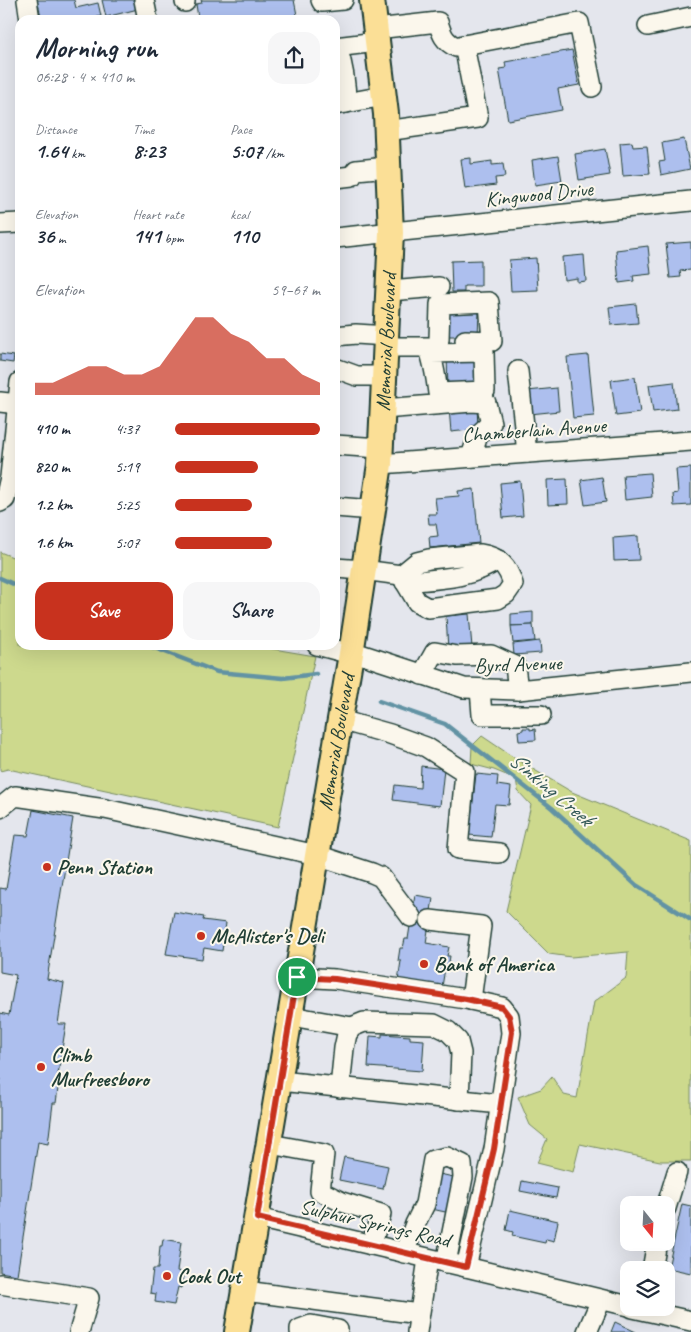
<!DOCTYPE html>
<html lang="en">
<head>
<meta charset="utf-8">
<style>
	body { margin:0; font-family:Caveat,sans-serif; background:#f6f6f7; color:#1f2937; height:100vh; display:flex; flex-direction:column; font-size:19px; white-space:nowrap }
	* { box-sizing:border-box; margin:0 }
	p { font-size:16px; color:#747a83 }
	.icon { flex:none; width:28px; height:28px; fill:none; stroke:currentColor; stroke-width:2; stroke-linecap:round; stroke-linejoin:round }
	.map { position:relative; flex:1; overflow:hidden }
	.sheet { position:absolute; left:15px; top:15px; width:325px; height:635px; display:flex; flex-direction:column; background:#fff; border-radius:15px; box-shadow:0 5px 20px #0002 }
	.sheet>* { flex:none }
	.needle { width:32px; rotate:162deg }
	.buttons { position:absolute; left:620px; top:1196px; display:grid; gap:10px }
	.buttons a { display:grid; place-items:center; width:55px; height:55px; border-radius:10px; background:#fff; box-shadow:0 5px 20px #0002; font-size:25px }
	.pin { position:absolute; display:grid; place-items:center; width:42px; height:42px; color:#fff; margin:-21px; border:2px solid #fff; border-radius:50%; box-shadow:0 1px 5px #0007 }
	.round { display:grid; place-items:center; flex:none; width:52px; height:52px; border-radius:15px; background:#f6f6f7 }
	.summary { display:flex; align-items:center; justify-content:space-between; height:85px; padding:0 20px }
	h1 { font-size:28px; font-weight:600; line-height:38px }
	.metrics { display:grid; grid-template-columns:repeat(3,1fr); gap:8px; height:85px; padding:5px 20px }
	.metrics div { display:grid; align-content:center }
	.metrics b { font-size:21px; font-weight:600 }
	.metrics small { font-size:14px; font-weight:400 }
	.metrics p { font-size:14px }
	.chart { height:140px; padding:10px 20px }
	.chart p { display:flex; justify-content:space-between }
	.chart svg { width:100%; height:90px; margin-top:5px; fill:#c8321e; opacity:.7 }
	.action { display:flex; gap:10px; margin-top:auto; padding:10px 20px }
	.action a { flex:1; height:58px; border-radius:15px; background:#c8321e; color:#fff; font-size:20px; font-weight:600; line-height:58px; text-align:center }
	.action a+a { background:#f6f6f7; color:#1f2937 }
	ul { padding:0 20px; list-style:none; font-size:16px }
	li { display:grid; grid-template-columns:80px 60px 1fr; align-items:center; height:38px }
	li i { height:12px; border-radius:6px; background:#c8321e }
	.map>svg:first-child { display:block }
	.green { fill:#cdd98d; stroke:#768b60 }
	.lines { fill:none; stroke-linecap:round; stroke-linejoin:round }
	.stream { stroke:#6293a4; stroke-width:4.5 }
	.building { fill:#adbfee; stroke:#1f3d34 }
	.minor-casing { stroke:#1f3d34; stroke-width:22 }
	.major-casing { stroke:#1f3d34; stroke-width:28 }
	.minor { stroke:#fbf7ec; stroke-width:19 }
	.major { stroke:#fbdf96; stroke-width:24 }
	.route-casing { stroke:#fff; stroke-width:10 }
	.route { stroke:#c8321e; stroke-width:6 }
	.poi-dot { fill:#c8321e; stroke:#fbf7ec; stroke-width:2 }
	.labels { text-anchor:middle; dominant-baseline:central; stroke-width:4; stroke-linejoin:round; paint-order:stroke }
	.street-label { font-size:21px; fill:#1f3d34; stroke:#fbf7ec }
	.poi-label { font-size:21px; font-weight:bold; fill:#1f3d34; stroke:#fbf7ec; text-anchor:start }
	.water-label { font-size:22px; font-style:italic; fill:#355a59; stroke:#fbf7ec }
</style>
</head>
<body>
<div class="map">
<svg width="691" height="1332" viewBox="0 0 691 1332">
	<rect width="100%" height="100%" fill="#e4e6ed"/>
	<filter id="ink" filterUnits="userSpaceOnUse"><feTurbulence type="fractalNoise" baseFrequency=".02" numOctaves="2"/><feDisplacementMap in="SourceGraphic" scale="10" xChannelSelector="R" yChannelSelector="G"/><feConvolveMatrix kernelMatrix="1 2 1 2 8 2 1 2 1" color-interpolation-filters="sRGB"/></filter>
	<g filter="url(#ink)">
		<g class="green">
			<path d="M0 552 20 560V645H250L315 656 278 827 8 769 0 771Z"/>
			<path d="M482 736 519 761 572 792 691 841V1161H660L580 1144 573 1172 537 1163 547 1139 530 1125 518 1097 541 1089 552 1077 564 1095 577 1098 594 1002 626 978 628 952 571 957 549 954 506 911 531 805 518 791 516 779 494 770 471 764 472 746Z"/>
		</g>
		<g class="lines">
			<g class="stream">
				<path d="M0 578 20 587"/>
				<path d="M147 645 217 672 283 678 316 674"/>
				<path d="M379 701 445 724 552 808 636 885 691 920"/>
			</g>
		</g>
		<g class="building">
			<path d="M37 0H74L76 8 98 3 101 16 87 20H42Z"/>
			<path d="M102 0H140L142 8 106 17Z"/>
			<path d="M201 0H294L298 20H188L198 18 196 4 202 3Z"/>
			<path d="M572 50 579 85 558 89 562 110 508 120 499 69 506 68 505 62Z"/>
			<path d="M684 139 690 169 661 175 659 162 665 161 662 143Z"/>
			<path d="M632 142 633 147 647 146 650 174 623 176 620 143Z"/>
			<path d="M605 149 610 175 579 180 575 154Z"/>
			<path d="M558 156 562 181 535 185 532 160Z"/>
			<path d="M471 158V164L492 161V165L503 164 505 177 495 178 496 185 465 189 461 159Z"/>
			<path d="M691 242V270L680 271 681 277 670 278 666 244Z"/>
			<path d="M648 246 651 274 633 276 634 281 619 283 616 250Z"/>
			<path d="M584 255 586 281 577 282V278L564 280 562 257Z"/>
			<path d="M536 258 538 290 511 291 509 260Z"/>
			<path d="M481 260V286H464V292H452L451 261Z"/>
			<path d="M636 304 638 323 611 325 609 307Z"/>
			<path d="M449 309 460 312H479L478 336H448Z"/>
			<path d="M0 354 14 356 13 363 0 361Z"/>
			<path d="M588 355 594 416 573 418 567 357Z"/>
			<path d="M447 356H477V387L448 389Z"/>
			<path d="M635 377 640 413 616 416 611 380Z"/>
			<path d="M674 382 677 409 653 412 649 385Z"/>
			<path d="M557 388 559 411 530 414 527 391Z"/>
			<path d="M477 406 478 429 451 432 449 408Z"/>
			<path d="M691 468V505L674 506 673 494 678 493 676 469Z"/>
			<path d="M650 473 652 497 625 500 623 475Z"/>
			<path d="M602 477 606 502 585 505 581 480Z"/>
			<path d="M567 479 568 504 548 505 547 480Z"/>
			<path d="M520 481 523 516 503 518 500 483Z"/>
			<path d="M474 489 479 543 430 548 429 537 438 536 436 524H429L428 514H437L435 498 459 496 458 491Z"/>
			<path d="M638 536 639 560 614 561 613 538Z"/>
			<path d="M533 612V625L511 626V614Z"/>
			<path d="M469 614 472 647 448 649 446 616Z"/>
			<path d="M533 625 535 641 513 643 511 626Z"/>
			<path d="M540 641 541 653 514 655 513 644Z"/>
			<path d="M523 728H530V730L535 729 536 740 519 741 518 731 523 730Z"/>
			<path d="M421 766 444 769 440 806 393 800 395 785 420 788Z"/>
			<path d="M476 774 498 776 497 785 511 787 509 805 495 804 491 837 469 835Z"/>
			<path d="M33 810 73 818 47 979 64 983 58 1024H66L56 1087 58 1088 56 1103H53L48 1144 38 1142 17 1275 0 1272V1013L9 1015 16 975 0 972V888L6 889 15 835 28 836Z"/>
			<path d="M415 895 433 898 426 943 449 947 447 956H450L448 968H445L442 987 398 981 401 961H398L400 948H403L405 939H408Z"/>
			<path d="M174 912 204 917 203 920 226 923 222 951 204 948 202 959 166 954Z"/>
			<path d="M382 1034 410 1036V1039L424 1040 422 1071 368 1067 370 1036 382 1037Z"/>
			<path d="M344 1157 388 1166 383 1189 339 1180Z"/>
			<path d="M435 1173 458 1178 450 1213 427 1208Z"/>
			<path d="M522 1181 558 1188 556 1198 520 1191Z"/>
			<path d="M682 1204 691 1206V1273L668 1268Z"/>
			<path d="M510 1210 558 1221 554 1241 546 1239 545 1243 512 1236 513 1232 506 1230Z"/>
			<path d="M163 1239 181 1242 177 1271 181 1272V1275L183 1276 181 1288 178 1287 174 1305 155 1302 156 1294 150 1293 153 1269H158L160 1246H162Z"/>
			<path d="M615 1322 636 1332H611Z"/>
		</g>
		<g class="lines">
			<g class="minor-casing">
				<g id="minor">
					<path d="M27 0 30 20"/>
					<path d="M144 0 148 20"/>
					<path d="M185 0V2"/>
					<path d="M321 0 322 2 343 0"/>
					<path d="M648 26 691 17"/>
					<path d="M376 29 438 22C442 35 444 41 456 47L464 45"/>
					<path d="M335 47 377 42"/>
					<path d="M337 47C343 65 346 84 346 103"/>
					<path d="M335 105 384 96"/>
					<path d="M386 131 478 118 464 45 579 23 592 87"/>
					<path d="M356 170 388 167"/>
					<path d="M335 178 352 176"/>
					<path d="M0 224 20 223"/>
					<path d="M335 238 691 201"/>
					<path d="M389 291 439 287"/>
					<path d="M335 336 356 334 387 336"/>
					<path d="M439 340 440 304 489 302 492 341 465 340"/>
					<path d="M387 347H428C434 362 436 377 438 393L485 391 484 352 431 353"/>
					<path d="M335 368 357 376H385"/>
					<path d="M518 371 527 453"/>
					<path d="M0 402 18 404"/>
					<path d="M383 409 472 402 486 403 491 423 478 435 471 457"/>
					<path d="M335 445 380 448"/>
					<path d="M380 464 691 441"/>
					<path d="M0 502 5 499 10 477 20 382"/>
					<path d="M335 507 373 510"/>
					<path d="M480 554C500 557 508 567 513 584L506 594 498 599 428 608 417 602 401 575 417 562 429 559Z"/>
					<path d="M335 568 363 570 401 575"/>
					<path d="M405 582C437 579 470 579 498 560"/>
					<path d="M317 645 351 654"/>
					<path d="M351 651 464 688 518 690 691 672"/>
					<path d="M422 675 435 652 457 656 491 655 515 666 518 690"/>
					<path d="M480 689 482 715H541"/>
					<path d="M340 720 390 734 426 747 465 772 458 849 499 853"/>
					<path d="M0 808 15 796 105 809 317 855 372 873 381 877 411 917"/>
					<path d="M430 920 481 926 471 1000"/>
					<path d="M297 977 335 979 466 999 502 1007 509 1016 511 1033 494 1149 466 1267"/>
					<path d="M291 1016 352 1027"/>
					<path d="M280 1081 500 1104"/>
					<path d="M340 1088 344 1048 347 1034 352 1027 364 1022 434 1024 448 1031 458 1041 461 1053 459 1100"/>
					<path d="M270 1144 324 1154 320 1191 342 1202 381 1214 371 1245"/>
					<path d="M666 1208 677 1172"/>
					<path d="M257 1218 466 1267 629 1306"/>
					<path d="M404 1253 415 1224 425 1204 433 1160 447 1157 462 1164 463 1177 446 1263"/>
					<path d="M652 1270 657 1242"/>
					<path d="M0 1284 89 1298 79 1332"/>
					<path d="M245 1291 419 1314"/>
					<path d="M633 1308 691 1321"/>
					<path d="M300 1332V1329L311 1325 338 1330"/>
					<path d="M417 1332 428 1259"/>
					<path d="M587 1332 601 1300"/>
				</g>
			</g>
			<g class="major-casing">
				<g id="major">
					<path id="s1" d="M237 1332 351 654 380 464 391 233 386 114 372 0"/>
				</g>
			</g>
			<use href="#minor" class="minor"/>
			<use href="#major" class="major"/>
		</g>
	</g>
	<g class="lines" filter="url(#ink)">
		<g class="route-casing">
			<path id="route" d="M297 977 335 979 466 999 502 1007 509 1016 512 1032 494 1149 466 1267 257 1218Z"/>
		</g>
		<use href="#route" class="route"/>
	</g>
	<g class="poi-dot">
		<circle cx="47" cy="867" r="5"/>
		<circle cx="201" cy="936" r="5"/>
		<circle cx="424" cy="964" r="5"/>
		<circle cx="41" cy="1067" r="5"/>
		<circle cx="167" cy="1276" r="5"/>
	</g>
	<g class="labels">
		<g class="street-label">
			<text transform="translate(539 194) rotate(-6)">Kingwood Drive</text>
			<text stroke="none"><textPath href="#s1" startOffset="1002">Memorial Boulevard</textPath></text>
			<text transform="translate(534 430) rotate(-4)">Chamberlain Avenue</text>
			<text transform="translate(518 664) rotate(-2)">Byrd Avenue</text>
			<text stroke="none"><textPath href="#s1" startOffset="598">Memorial Boulevard</textPath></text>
			<text transform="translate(375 1223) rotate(13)">Sulphur Springs Road</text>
		</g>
		<g class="poi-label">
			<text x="57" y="867">Penn Station</text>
			<text x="211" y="936">McAlister's Deli</text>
			<text x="434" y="964">Bank of America</text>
			<text x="51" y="1055">Climb<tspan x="51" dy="24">Murfreesboro</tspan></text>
			<text x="177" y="1276">Cook Out</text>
		</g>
		<g class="water-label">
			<text transform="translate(551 789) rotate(40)">Sinking Creek</text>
		</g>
	</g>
</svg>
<div class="buttons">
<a><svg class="needle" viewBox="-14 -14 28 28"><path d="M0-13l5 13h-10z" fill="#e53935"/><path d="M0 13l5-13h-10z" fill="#747a83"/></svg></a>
<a><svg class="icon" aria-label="layers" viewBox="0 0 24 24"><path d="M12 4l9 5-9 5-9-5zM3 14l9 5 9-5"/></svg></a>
</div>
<div class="pin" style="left:297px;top:977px;background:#1e9e55"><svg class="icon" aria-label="arrive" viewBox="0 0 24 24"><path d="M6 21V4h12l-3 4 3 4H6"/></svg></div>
<section class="sheet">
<div class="summary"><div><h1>Morning run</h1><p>06:28 · 4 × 410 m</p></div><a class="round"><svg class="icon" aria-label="share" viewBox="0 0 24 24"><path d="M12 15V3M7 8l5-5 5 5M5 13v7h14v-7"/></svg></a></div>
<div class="metrics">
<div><p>Distance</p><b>1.64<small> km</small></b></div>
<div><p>Time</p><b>8:23</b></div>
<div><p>Pace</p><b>5:07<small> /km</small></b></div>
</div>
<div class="metrics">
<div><p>Elevation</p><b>36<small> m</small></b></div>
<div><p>Heart rate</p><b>141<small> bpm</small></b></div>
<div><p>kcal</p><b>110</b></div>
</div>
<div class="chart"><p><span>Elevation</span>59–67 m</p>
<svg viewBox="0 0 160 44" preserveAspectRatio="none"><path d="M0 44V38L10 38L20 34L30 30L40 30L50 34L60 34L70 30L80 18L90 6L100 6L110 14L120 18L130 26L140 26L150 34L160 38V44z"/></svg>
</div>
<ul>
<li><b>410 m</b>4:37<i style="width:100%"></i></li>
<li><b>820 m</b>5:19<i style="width:57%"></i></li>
<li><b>1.2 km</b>5:25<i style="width:53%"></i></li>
<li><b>1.6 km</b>5:07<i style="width:67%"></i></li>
</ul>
<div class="action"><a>Save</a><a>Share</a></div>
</section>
</div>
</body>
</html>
